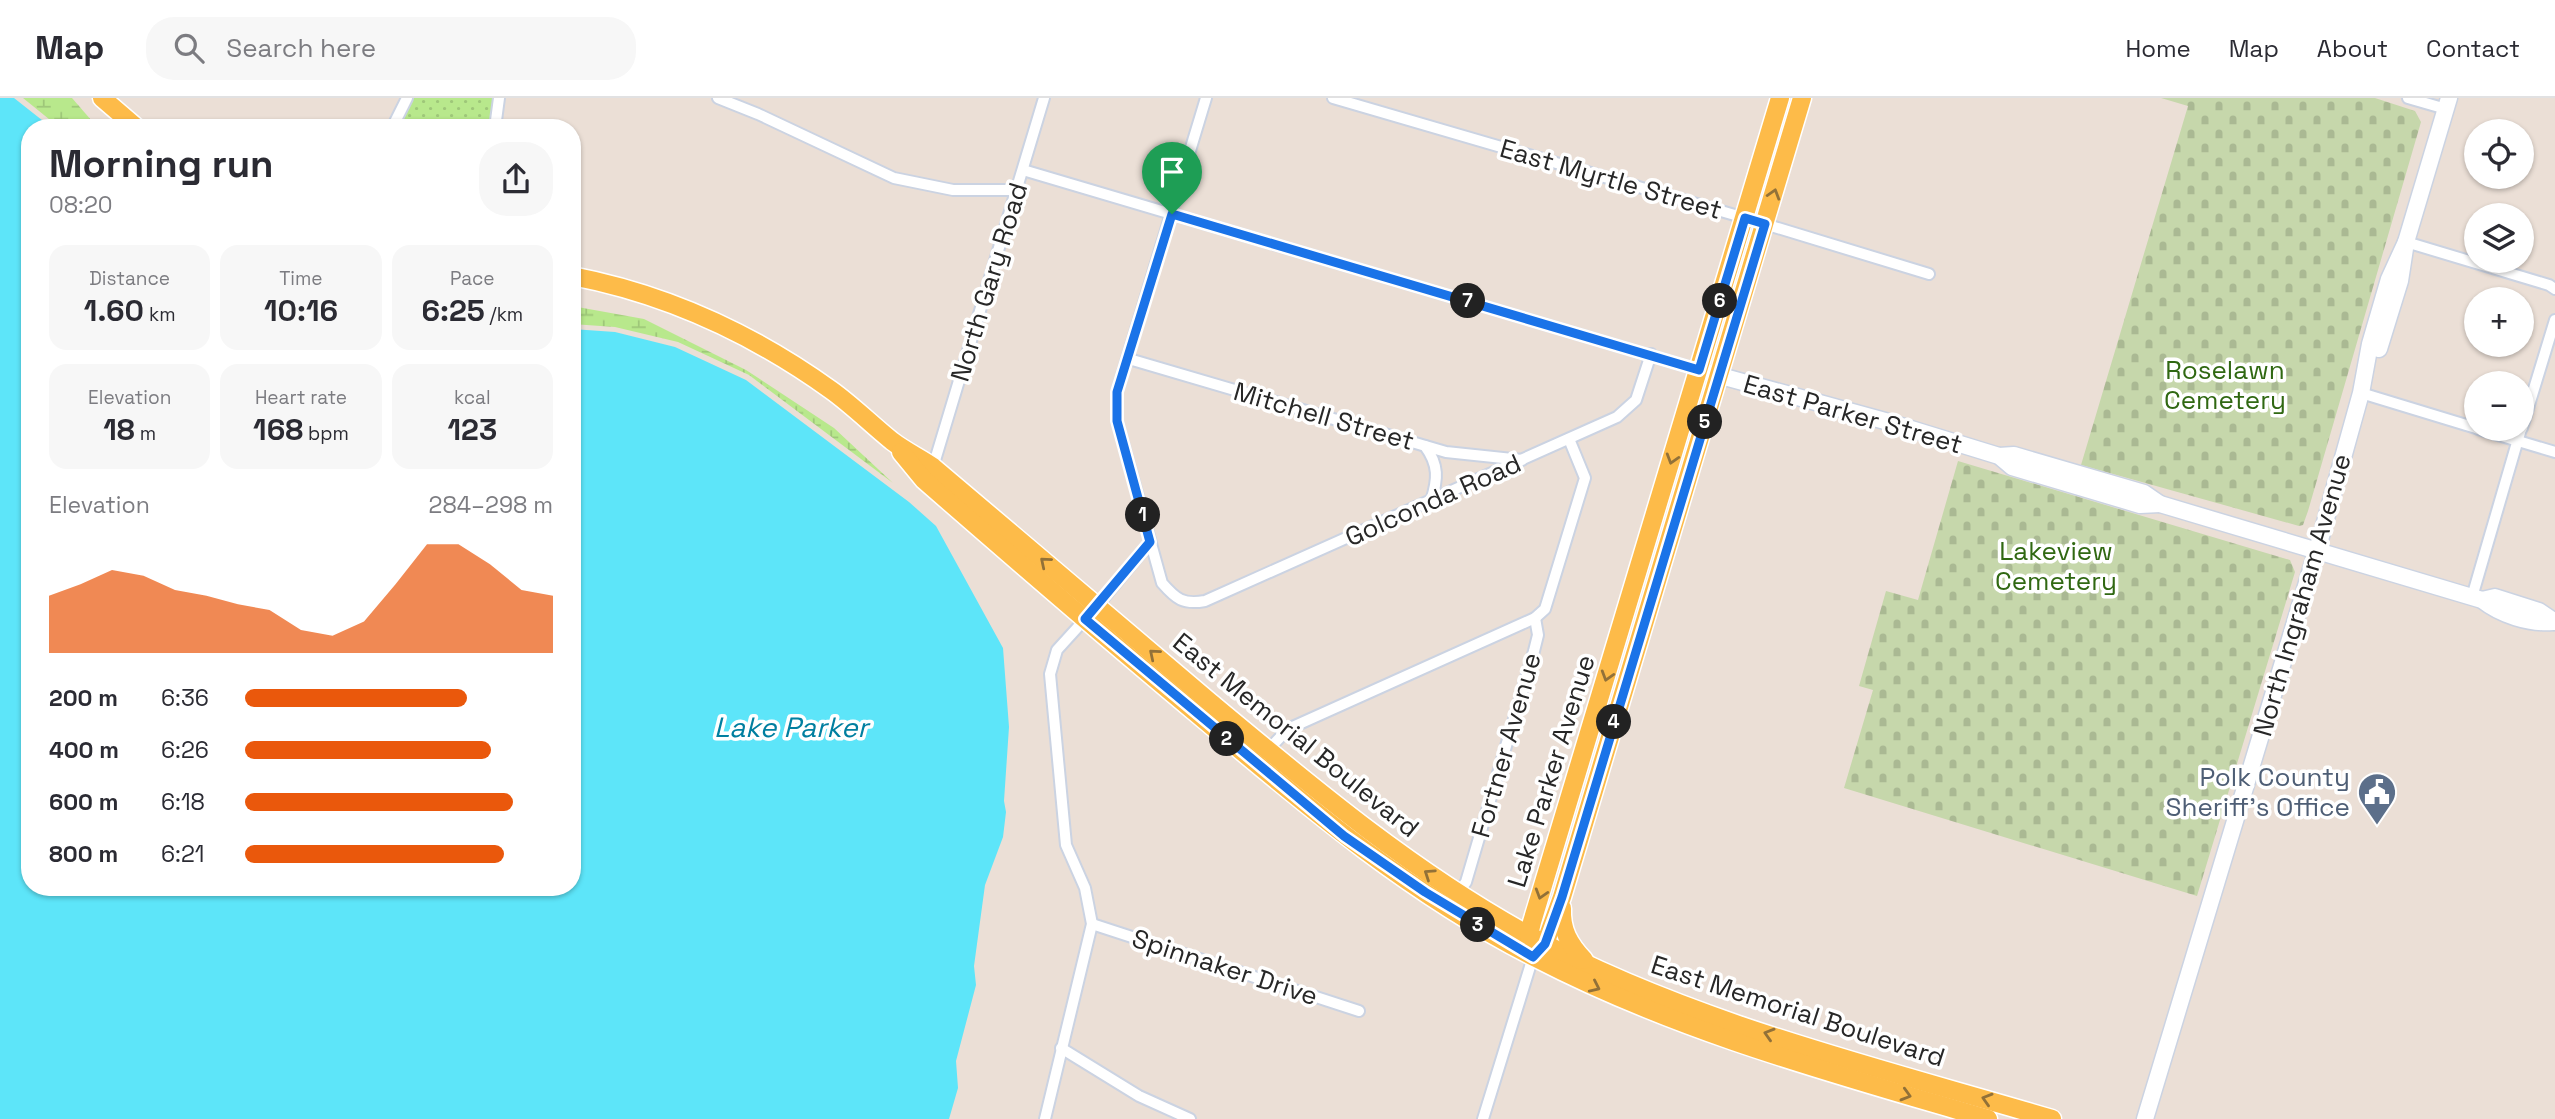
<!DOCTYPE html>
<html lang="en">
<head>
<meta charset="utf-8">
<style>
	body { margin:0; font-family:"Space Grotesk",sans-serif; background:#f7f7f7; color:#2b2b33; height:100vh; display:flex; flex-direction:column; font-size:26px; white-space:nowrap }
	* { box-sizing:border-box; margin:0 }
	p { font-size:23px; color:#7c7c81 }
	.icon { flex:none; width:38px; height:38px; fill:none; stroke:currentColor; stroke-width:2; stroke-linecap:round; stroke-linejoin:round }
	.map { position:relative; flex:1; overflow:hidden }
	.sheet { position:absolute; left:21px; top:21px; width:560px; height:777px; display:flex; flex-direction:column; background:#fff; border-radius:28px; box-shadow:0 2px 5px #0004 }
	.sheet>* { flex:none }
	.fabs { position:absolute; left:2464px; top:21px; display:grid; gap:14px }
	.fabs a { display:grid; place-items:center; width:70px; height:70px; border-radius:50%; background:#fff; box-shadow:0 2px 5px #0004; font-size:35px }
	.pin { position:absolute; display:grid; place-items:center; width:60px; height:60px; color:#fff; margin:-72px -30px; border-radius:50% 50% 50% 0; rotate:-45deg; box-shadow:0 0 7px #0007 }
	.pin .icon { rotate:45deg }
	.km { position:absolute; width:35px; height:35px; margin:-18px; border-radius:50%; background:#222; color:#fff; font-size:19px; line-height:35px; text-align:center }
	.round { display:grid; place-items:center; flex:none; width:74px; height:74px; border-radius:28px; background:#f7f7f7 }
	.overview { display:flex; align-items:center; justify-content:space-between; height:119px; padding:0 28px }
	h1 { font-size:38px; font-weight:700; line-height:52px }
	.figures { display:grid; grid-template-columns:repeat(3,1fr); gap:10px; height:119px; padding:7px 28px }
	.figures div { display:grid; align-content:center; border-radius:18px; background:#f7f7f7; text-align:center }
	.figures b { font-size:30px; font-weight:700 }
	.figures small { font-size:19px; font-weight:400 }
	.figures p { font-size:19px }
	.chart { height:196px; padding:14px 28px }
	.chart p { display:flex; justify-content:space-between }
	.chart svg { width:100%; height:126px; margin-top:7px; fill:#ea580c; opacity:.7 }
	ul { padding:0 28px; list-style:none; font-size:23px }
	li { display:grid; grid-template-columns:112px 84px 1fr; align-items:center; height:52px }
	li i { height:18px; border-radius:9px; background:#ea580c }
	header { display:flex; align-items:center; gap:42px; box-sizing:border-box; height:98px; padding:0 35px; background:#fff; border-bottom:2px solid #e1e1e2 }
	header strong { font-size:33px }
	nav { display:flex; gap:38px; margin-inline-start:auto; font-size:24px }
	.search { width:490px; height:63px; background:#f7f7f7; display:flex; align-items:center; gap:18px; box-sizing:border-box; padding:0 24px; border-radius:28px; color:#7c7c81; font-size:26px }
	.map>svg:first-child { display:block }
	.wetland { fill:url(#wetland-marsh) }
	.cemetery { fill:url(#cemetery-stones) }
	.park { fill:url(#park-dots) }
	.water { fill:#5de5f9 }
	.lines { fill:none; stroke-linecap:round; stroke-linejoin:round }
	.street-casing { stroke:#cbd3e2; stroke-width:14 }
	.secondary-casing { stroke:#cbd3e2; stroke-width:19 }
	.primary-casing { stroke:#fff; stroke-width:21 }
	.street { stroke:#fff; stroke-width:10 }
	.secondary { stroke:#fff; stroke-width:16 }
	.primary { stroke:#fdbb49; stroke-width:18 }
	.oneway { stroke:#927138 }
	.route-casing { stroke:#fff; stroke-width:14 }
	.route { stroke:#1a73e8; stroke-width:9 }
	.labels { text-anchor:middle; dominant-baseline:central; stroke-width:7; stroke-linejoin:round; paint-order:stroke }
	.street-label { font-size:26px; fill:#272727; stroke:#fff }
	.park-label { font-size:26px; fill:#306812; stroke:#fff }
	.service-label { font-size:26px; fill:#4e5e75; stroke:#fff; text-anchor:end }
	.water-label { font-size:28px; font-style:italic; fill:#017fa0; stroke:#fff }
</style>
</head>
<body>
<header>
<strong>Map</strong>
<div class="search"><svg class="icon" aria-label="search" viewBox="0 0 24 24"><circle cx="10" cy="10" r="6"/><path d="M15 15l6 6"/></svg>Search here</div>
<nav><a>Home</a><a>Map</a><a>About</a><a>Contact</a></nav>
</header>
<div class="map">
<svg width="2555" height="1021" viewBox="0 0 2555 1021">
	<defs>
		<pattern id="wetland-marsh" width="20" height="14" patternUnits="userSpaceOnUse" patternTransform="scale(1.75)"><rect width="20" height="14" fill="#b8e88c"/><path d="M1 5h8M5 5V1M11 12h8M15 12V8" fill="none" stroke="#9ec779"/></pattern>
		<pattern id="cemetery-stones" width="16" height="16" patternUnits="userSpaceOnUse" patternTransform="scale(1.75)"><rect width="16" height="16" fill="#c6d7ab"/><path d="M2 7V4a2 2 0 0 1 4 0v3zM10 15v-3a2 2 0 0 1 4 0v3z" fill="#aab993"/></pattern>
		<pattern id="park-dots" width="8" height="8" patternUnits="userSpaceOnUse" patternTransform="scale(1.75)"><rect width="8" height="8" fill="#b8e88c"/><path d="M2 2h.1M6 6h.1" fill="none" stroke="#9ec779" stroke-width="1.8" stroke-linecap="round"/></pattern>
	</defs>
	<rect width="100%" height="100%" fill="#ebdfd6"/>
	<g class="wetland">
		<path d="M23 0H72L98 30H60Z"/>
		<path d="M572 208 644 221 746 272 834 330 893 385 749 277 678 244 615 229 572 226Z"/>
	</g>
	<g class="cemetery">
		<path d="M2161 0H2375L2415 13 2421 24 2308 413 2303 427 2299 428 2081 367 2188 8Z"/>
		<path d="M1958 363 2290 462 2295 474 2197 798 1844 690 1873 592 1859 588 1886 493 1918 502Z"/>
	</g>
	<path class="park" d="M412 0H495L491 30H399Z"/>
	<path class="water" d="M0 0H14L52 30H30V789H572V231L615 234 675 249 746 282 909 404 936 428 1003 550 1009 629 1004 703 1006 714 1003 739 985 787 974 868 976 887 956 963 958 990 949 1021H0Z"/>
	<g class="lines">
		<g class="street-casing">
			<g id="street">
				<path d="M718 0 758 16 894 80 953 92H1017"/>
				<path d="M1206 0 1117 294V323L1162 485C1176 501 1183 507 1205 503L1617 319 1636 302 1651 256"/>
				<path d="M1333 0 1745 120 1929 176"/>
				<path d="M2408 0 2446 11"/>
				<path d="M392 30 407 0"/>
				<path d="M495 30 499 0"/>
				<path d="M1023 72 1699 272"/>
				<path d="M2406 144 2549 187 2555 191"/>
				<path d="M1129 261 1446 354 1522 362"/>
				<path d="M2361 295 2476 330"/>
				<path d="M2522 330 2555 222"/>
				<path d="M2478 331 2555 354"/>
				<path d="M1425 348C1439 367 1438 381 1431 403"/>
				<path d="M933 369 1044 0"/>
				<path d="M2472 499 2521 331"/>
				<path d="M1268 652 1288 631 1535 520 1545 511 1585 380 1569 341"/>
				<path d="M1458 795 1466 784 1534 553 1538 537 1535 520"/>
				<path d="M1092 826 1359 913"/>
				<path d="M1061 950 1139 998 1190 1021"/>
				<path d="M1045 1021 1092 826 1085 790 1066 747 1050 576 1057 552 1097 508 1150 444"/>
				<path d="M1483 1021 1533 859"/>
			</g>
		</g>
		<g class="secondary-casing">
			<g id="secondary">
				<path d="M2379 251 2400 183 2406 144 2449 0"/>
				<path d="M1699 272 1885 323 1999 358 2012 369 2140 407 2160 406"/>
				<path d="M1999 358 2014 357 2144 395 2160 406 2482 502C2501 517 2529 526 2553 524"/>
				<path d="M2482 502 2495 499 2539 513 2555 524"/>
				<path d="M2145 1021 2322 435 2361 295 2370 246 2389 181 2406 144"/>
			</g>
		</g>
		<g class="primary-casing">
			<g id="primary">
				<path d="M102 0 137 30"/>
				<path d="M572 178C666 196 753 236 831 292 852 307 871 326 892 343 905 353 920 360 933 369 1026 447 1118 526 1210 604 1312 689 1413 774 1530 838 1691 925 1877 969 2052 1021"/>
				<path d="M901 354 924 382C1018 464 1112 545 1208 625 1311 712 1415 799 1536 860 1681 935 1832 975 1988 1021"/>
				<path d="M1562 810C1561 832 1569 846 1584 862"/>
				<path d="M1530 846 1529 837 1532 824 1780 0"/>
				<path d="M1537 855 1545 846 1562 799 1802 0"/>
			</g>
		</g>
		<use href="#street" class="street"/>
		<use href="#secondary" class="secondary"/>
		<use href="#primary" class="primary"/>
	</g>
	<defs><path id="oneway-chevron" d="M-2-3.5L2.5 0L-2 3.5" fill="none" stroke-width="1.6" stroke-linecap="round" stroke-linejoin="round" transform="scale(1.75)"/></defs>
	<g class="oneway">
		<use href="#oneway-chevron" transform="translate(1774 96) rotate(-73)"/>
		<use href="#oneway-chevron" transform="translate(1672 361) rotate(107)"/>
		<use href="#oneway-chevron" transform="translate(1045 464) rotate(-140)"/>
		<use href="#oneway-chevron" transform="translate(1154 556) rotate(-140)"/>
		<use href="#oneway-chevron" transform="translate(1607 578) rotate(107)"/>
		<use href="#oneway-chevron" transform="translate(1429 776) rotate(-146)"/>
		<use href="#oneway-chevron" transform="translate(1541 796) rotate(107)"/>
		<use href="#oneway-chevron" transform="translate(1595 889) rotate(25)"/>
		<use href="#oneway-chevron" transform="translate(1769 936) rotate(-163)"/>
		<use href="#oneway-chevron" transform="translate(1906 997) rotate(16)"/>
		<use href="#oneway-chevron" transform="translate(1987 1001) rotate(-163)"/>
	</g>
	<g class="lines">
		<g class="route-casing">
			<path id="route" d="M1172 116 1699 272 1745 120 1765 126 1562 799 1545 846 1533 859 1425 794 1344 738 1085 521 1150 444 1117 323V294Z"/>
		</g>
		<use href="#route" class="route"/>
	</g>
	<defs>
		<g id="civic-pin" transform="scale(2.0125)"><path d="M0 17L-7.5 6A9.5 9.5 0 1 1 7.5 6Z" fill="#5c6f8a" stroke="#fff"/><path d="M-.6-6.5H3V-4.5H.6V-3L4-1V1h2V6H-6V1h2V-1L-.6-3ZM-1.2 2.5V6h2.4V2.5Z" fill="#fff"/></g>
	</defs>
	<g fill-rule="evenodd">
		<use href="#civic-pin" x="2377" y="694"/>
	</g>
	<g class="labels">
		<g class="street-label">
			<text transform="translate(1611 81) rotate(16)">East Myrtle Street</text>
			<text transform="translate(989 184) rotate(-73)">North Gary Road</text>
			<text transform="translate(1853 316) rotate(16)">East Parker Street</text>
			<text transform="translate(1324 318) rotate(16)">Mitchell Street</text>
			<text transform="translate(1433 402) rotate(-24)">Golconda Road</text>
			<text transform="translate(2302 497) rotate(-74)">North Ingraham Avenue</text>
			<text transform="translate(1296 637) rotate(39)">East Memorial Boulevard</text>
			<text transform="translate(1506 647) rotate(-74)">Fortner Avenue</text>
			<text transform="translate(1551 673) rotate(-73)">Lake Parker Avenue</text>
			<text transform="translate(1225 869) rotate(18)">Spinnaker Drive</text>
			<text transform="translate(1798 913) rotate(18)">East Memorial Boulevard</text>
		</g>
		<g class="park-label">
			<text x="2225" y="272">Roselawn<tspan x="2225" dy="30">Cemetery</tspan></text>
			<text x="2056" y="453">Lakeview<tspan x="2056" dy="30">Cemetery</tspan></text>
		</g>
		<g class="service-label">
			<text x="2350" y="679">Polk County<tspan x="2350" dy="30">Sheriff's Office</tspan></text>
		</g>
		<g class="water-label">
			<text x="791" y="629">Lake Parker</text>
		</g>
	</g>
</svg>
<div class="fabs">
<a><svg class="icon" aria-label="locate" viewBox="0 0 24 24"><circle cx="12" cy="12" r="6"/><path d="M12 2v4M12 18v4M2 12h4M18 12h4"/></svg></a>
<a><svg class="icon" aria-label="layers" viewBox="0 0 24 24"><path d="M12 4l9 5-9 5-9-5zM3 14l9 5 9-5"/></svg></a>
<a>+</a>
<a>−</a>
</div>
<div class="pin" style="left:1172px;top:116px;background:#1e9e55"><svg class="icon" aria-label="arrive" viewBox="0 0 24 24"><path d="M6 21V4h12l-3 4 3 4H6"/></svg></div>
<b class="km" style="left:1143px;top:417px">1</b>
<b class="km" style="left:1227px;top:641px">2</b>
<b class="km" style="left:1478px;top:827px">3</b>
<b class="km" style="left:1614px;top:624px">4</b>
<b class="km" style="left:1705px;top:324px">5</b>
<b class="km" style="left:1720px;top:203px">6</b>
<b class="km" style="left:1468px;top:203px">7</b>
<section class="sheet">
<div class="overview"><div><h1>Morning run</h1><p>08:20</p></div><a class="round"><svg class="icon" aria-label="share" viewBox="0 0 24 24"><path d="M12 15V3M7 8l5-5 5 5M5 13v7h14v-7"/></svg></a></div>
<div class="figures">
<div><p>Distance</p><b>1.60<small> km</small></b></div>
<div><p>Time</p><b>10:16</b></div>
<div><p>Pace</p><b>6:25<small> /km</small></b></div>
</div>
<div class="figures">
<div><p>Elevation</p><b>18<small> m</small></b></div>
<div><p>Heart rate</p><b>168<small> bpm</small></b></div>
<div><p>kcal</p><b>123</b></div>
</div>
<div class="chart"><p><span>Elevation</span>284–298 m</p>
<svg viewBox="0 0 160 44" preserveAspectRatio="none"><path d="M0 44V24L10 20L20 15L30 17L40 22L50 24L60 27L70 29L80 36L90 38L100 33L110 20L120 6L130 6L140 13L150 22L160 24V44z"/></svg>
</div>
<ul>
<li><b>200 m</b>6:36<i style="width:72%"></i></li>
<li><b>400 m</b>6:26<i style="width:80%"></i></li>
<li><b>600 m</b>6:18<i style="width:87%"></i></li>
<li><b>800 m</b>6:21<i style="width:84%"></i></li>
</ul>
</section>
</div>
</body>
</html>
